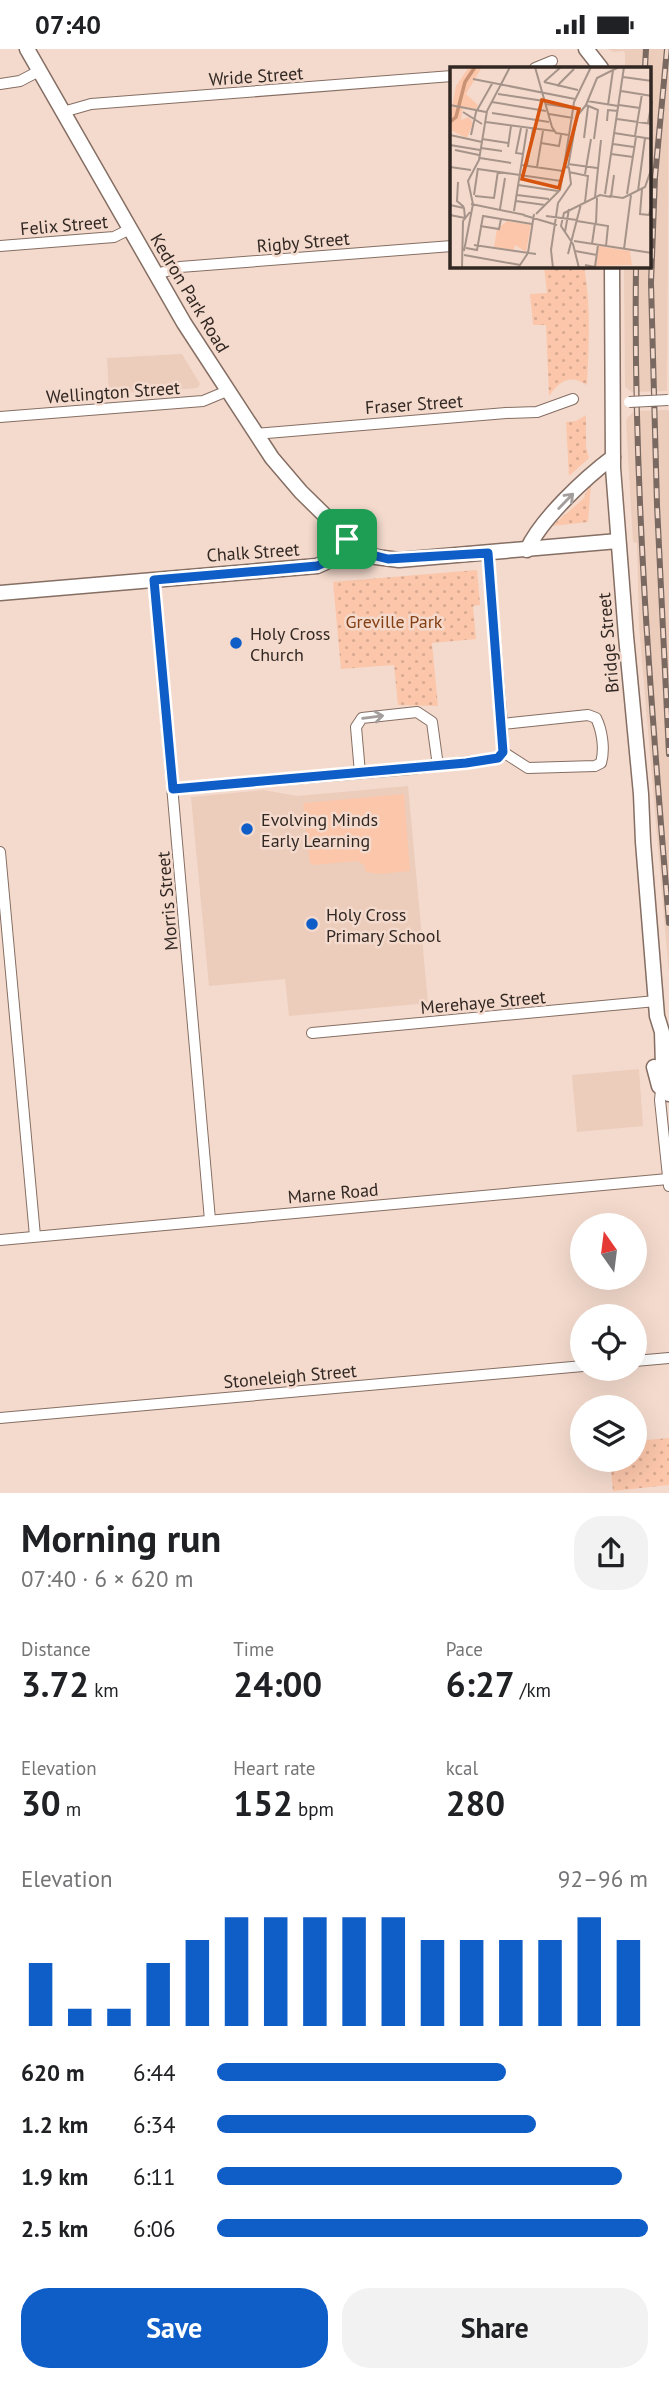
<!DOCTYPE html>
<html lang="en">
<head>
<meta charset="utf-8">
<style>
	body { margin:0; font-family:"PT Sans",sans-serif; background:#f2f2f2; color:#202124; height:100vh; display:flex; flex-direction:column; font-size:26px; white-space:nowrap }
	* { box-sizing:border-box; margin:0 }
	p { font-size:23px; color:#757577 }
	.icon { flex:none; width:38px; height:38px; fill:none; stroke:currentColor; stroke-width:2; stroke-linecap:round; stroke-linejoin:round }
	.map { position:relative; height:1444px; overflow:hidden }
	.panel { display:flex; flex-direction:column; background:#fff; flex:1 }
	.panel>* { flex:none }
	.needle { width:46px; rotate:346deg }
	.buttons { position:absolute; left:570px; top:1164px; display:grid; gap:14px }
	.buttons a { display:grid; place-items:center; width:77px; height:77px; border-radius:50%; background:#fff; box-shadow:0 7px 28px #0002; font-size:35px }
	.pin { position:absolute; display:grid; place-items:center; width:60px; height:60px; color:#fff; margin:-30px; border-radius:14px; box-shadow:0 4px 10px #0006 }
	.round { display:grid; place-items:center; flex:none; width:74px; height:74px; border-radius:28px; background:#f2f2f2 }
	.summary { display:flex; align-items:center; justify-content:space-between; height:119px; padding:0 21px }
	h1 { font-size:38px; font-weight:700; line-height:52px }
	.figures { display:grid; grid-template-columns:repeat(3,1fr); gap:10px; height:119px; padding:7px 21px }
	.figures div { display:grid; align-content:center }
	.figures b { font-size:35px; font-weight:700 }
	.figures small { font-size:19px; font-weight:400 }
	.figures p { font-size:19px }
	.chart { height:196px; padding:14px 21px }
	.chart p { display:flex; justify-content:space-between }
	.chart svg { width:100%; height:126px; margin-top:7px; stroke:#0f5dc7; stroke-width:6 }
	.cta { display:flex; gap:14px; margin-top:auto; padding:14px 21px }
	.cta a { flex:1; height:80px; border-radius:28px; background:#0f5dc7; color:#fff; font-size:28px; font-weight:700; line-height:80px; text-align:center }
	.cta a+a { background:#f2f2f2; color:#202124 }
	ul { padding:0 21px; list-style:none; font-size:23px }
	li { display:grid; grid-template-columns:112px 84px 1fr; align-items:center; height:52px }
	li i { height:18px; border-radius:9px; background:#0f5dc7 }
	.status { display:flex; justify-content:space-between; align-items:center; height:49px; padding:0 35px; background:#fff; direction:ltr }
	.status svg { height:19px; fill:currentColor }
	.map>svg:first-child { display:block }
	.built { fill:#ecccbb }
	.green { fill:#fbc6aa }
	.park { fill:url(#park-dots) }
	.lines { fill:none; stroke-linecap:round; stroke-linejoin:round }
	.street-casing { stroke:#856e63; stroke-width:12 }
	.secondary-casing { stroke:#856e63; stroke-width:17 }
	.street { stroke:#fff; stroke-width:10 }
	.secondary { stroke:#fff; stroke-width:14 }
	.rail-casing { stroke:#796961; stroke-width:6 }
	.rail { stroke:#f4dacd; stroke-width:3.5; stroke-dasharray:10; stroke-linecap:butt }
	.street-bridge-casing { stroke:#856e63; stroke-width:12; stroke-linecap:butt }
	.street-bridge { stroke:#fff; stroke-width:10 }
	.oneway { stroke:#a39e9c }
	.route-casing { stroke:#fff; stroke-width:14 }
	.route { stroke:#0f5dc7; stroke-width:9 }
	.poi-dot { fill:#0f5dc7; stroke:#f4dacd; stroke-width:2.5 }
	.labels { text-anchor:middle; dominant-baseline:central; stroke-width:5; stroke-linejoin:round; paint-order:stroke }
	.street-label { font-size:18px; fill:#322823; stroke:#f4dacd }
	.park-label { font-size:18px; fill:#844014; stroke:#f4dacd }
	.poi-label { font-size:18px; fill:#322823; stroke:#f4dacd; text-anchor:start }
	.inset-river { fill:none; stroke:#c99275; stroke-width:3.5 }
	.inset-road { fill:none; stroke:#a69389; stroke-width:2 }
	.view { fill:#d6540e; fill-opacity:0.15; stroke:#d6540e; stroke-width:3.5 }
	.inset-edge { fill:none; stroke:#322823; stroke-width:3.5 }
</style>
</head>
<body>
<div class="status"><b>07:40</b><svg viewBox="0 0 49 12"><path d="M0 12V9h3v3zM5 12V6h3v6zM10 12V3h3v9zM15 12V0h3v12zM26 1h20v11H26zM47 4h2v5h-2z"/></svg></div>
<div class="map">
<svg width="669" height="1444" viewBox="0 0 669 1444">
	<defs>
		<pattern id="park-dots" width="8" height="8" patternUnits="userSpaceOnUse" patternTransform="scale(1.75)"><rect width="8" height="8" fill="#fbc6aa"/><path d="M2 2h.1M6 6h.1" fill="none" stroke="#d8aa92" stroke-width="1.8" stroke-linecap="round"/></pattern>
	</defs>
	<rect width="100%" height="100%" fill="#f4dacd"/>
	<g class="built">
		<path d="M608 0H669L667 342 632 343 625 338 624 217H650V19H625V4L623 2 614 3Z"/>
		<path d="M182 305 200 335 197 339 109 345 107 309Z"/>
		<path d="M667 361 669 362V926L639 577 637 494 633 493 626 373 627 369 635 362Z"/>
		<path d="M408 737 428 954 289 967 285 930 209 937 191 748 263 741 297 747Z"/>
		<path d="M639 1020 643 1077 577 1083 572 1026Z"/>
	</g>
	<path class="green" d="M404 745 410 822 380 825 366 823 364 816 357 812 313 816 310 814 303 754Z"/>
	<g class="park">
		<path d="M544 217H584C591 256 589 295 587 334L586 336C571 324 558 333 549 347L546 276H533L530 245 547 244Z"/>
		<path d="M586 366V398L589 409 569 427 566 373 576 372Z"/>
		<path d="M591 434 588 473 552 477 583 450Z"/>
		<path d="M477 521 480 556 473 557 476 590 432 594 438 657 398 656 394 616 341 620 333 533Z"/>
		<path d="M669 1389V1436L613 1442 610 1411 635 1410V1392Z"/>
	</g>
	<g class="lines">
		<g class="street-casing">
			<g id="street">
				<path d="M535 19 552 12"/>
				<path d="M0 35 20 32 39 22"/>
				<path d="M63 63 91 55 452 27"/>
				<path d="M0 197 114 188 130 180"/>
				<path d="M157 225 180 218 452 197"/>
				<path d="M0 368 203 352 227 342"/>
				<path d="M255 385 506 364 537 363 573 350"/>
				<path d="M154 531 210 1171"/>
				<path d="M502 675 588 666 596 669C602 681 605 700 601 714L595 717 528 719 503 703"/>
				<path d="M360 724 356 678 362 669 417 663 432 673 438 717"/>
				<path d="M173 740 411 720 498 709 503 703 502 675 488 504"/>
				<path d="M0 803 35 1187"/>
				<path d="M312 984 656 952"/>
				<path d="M661 1041 660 1051 669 1137"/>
				<path d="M0 1191 668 1130"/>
				<path d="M635 1312 669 1309"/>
				<path d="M0 1369 583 1317"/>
			</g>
		</g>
		<g class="secondary-casing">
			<g id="secondary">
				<path d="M27 0 184 274 272 409 301 443 356 497 376 508 399 511 618 492"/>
				<path d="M586 0 601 19"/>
				<path d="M612 217 613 419 626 587 641 745 643 793 657 967 662 983 663 1017 669 1034"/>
				<path d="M527 501C541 470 585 429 613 408"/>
				<path d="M0 544 317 517 326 513 347 490"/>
				<path d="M654 1018 659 1037 669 1045"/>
			</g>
		</g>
		<use href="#street" class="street"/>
		<use href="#secondary" class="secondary"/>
		<g class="rail-casing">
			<g id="rail">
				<path d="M667 0 655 128 651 234 657 456 669 705"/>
				<path d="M645 19 646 0"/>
				<path d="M636 217C633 437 651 656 669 874"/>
			</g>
		</g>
		<use href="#rail" class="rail"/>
		<g class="street-bridge-casing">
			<path id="street-bridge" d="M629 353 668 351"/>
		</g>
		<use href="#street-bridge" class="street-bridge"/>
	</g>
	<defs><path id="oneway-shaft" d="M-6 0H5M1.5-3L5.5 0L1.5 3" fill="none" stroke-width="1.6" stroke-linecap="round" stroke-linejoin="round" transform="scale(1.75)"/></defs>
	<g class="oneway">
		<use href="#oneway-shaft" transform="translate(566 452) rotate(-46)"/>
		<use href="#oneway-shaft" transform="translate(373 668) rotate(-7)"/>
	</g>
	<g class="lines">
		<g class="route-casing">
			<path id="route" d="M347 490 368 505 388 510 488 504 503 703 498 709 466 714 173 740 154 531 317 517 326 513Z"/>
		</g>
		<use href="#route" class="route"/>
	</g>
	<g class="poi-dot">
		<circle cx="236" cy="594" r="7"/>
		<circle cx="247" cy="780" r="7"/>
		<circle cx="312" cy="875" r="7"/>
	</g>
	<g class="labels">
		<g class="street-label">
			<text transform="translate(256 27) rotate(-4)">Wride Street</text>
			<text transform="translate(64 176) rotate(-5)">Felix Street</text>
			<text transform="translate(303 193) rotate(-5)">Rigby Street</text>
			<text transform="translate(190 244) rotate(59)">Kedron Park Road</text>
			<text transform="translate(113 343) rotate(-4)">Wellington Street</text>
			<text transform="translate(414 355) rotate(-4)">Fraser Street</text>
			<text transform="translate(253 503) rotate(-4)">Chalk Street</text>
			<text transform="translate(608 594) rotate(-95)">Bridge Street</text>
			<text transform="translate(167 852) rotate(-95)">Morris Street</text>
			<text transform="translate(483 953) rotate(-5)">Merehaye Street</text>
			<text transform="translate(333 1144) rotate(-5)">Marne Road</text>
			<text transform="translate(290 1327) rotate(-5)">Stoneleigh Street</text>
		</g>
		<g class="park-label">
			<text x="394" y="572">Greville Park</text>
		</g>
		<g class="poi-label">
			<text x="250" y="584">Holy Cross<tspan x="250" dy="21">Church</tspan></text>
			<text x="261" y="770">Evolving Minds<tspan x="261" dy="21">Early Learning</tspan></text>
			<text x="326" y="865">Holy Cross<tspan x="326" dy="21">Primary School</tspan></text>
		</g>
	</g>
	<g transform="translate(450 18)">
		<rect width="201" height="201" fill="#f4dacd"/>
		<path d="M19 0H32L16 27 28 38 26 42 13 40 11 53 19 50 23 56 17 71 0 63V51L6 19ZM57 154 81 158 76 185 65 178 64 183 44 180 47 162ZM148 179 180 184 182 198 146 199Z" fill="#fbc6aa"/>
		<path class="inset-river" d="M0 55 6 50 15 15 25 0"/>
		<path class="inset-road" d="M85 0 102 60 106 66 119 68 114 99 119 101 121 117 108 136 101 183 103 201M173 10 202 14M23 12 125 32M94 15 128 23M94 15 111 0M107 19 124 2M171 24 202 29M48 27 94 34M137 34 168 39M42 35 96 44M96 37 122 41M0 38 36 45M136 38 147 11 169 0M136 38 148 43 144 72M158 38 163 3M169 38 190 41M13 45 32 57M42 46 99 55M99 47 123 51M167 52 202 57M157 54 158 43 168 44M36 55 104 64M198 56 202 34M71 61 66 86 73 87M164 66 202 72M0 68 32 75M21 68 26 45 43 15M119 68 124 35 141 0M185 69 192 27M134 71 138 40M32 72 58 76M91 76 109 79 111 68M163 77 184 80M0 78 30 83M58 80 61 59M31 81 52 84M5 83 29 88M161 87 183 90M30 91 61 96M118 97 147 101M71 98 113 104M77 98 83 62M0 100 21 103M87 100 93 64M118 100 127 49 136 38M28 102 111 114M119 105 138 109 135 135M135 107 141 72M8 115 7 134 14 140M68 118 108 124M192 122 190 147 199 148 202 137M188 124 195 71M155 127 174 0M177 127 186 70M24 128 28 101M67 128 99 132M25 129 44 131 48 104M159 129 173 131 195 120 202 100M145 130 151 73M161 130 164 108M66 134 95 138M21 137 75 148M0 138 14 141 15 151 0 148M50 142 55 111M64 144 77 62M86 147 110 123 114 100M73 148 107 158M96 149 127 153M127 154 158 159 156 179M146 156 147 131M30 159 49 162 51 152M115 165 119 142M124 174 202 186M123 177 129 201M123 177 111 159 114 146 150 128 161 130M142 177 145 156M24 178 86 187M16 181 27 183 33 149 82 157M174 182 181 128M14 184 23 137 18 114 29 93 37 44 60 0M125 184 147 188M118 187 131 137M14 188 70 198M135 198 145 200 148 178M12 201 13 154 20 145M68 201 78 186 84 147"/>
		<path class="view" d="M92 33 129 42 109 121 72 112Z"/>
		<rect width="201" height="201" class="inset-edge"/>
	</g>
</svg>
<div class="buttons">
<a><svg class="needle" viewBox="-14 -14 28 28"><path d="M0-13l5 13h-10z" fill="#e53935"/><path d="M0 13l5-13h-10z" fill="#757577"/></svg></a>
<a><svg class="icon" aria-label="locate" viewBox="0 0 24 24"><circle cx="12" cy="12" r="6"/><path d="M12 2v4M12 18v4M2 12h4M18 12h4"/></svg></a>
<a><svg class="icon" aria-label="layers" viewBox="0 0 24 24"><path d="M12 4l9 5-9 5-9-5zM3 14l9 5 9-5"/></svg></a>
</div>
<div class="pin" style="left:347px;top:490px;background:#1e9e55"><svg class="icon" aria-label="arrive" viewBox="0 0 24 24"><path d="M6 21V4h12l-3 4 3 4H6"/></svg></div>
</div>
<section class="panel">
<div class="summary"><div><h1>Morning run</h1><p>07:40 · 6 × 620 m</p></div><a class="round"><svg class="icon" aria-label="share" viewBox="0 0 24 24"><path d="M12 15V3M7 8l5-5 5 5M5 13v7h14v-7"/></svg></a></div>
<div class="figures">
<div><p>Distance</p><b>3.72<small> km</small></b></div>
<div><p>Time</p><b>24:00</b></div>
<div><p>Pace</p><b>6:27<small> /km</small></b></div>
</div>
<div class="figures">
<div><p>Elevation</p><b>30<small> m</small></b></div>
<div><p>Heart rate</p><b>152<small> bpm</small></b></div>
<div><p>kcal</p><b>280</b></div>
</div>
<div class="chart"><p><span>Elevation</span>92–96 m</p>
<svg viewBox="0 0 160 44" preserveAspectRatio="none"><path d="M5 44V22M15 44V38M25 44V38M35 44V22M45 44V14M55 44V6M65 44V6M75 44V6M85 44V6M95 44V6M105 44V14M115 44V14M125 44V14M135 44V14M145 44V6M155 44V14"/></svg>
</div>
<ul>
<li><b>620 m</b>6:44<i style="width:67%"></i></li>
<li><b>1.2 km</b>6:34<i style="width:74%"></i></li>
<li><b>1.9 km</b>6:11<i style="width:94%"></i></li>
<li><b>2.5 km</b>6:06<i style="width:100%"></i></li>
</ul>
<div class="cta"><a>Save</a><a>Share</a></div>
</section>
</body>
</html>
